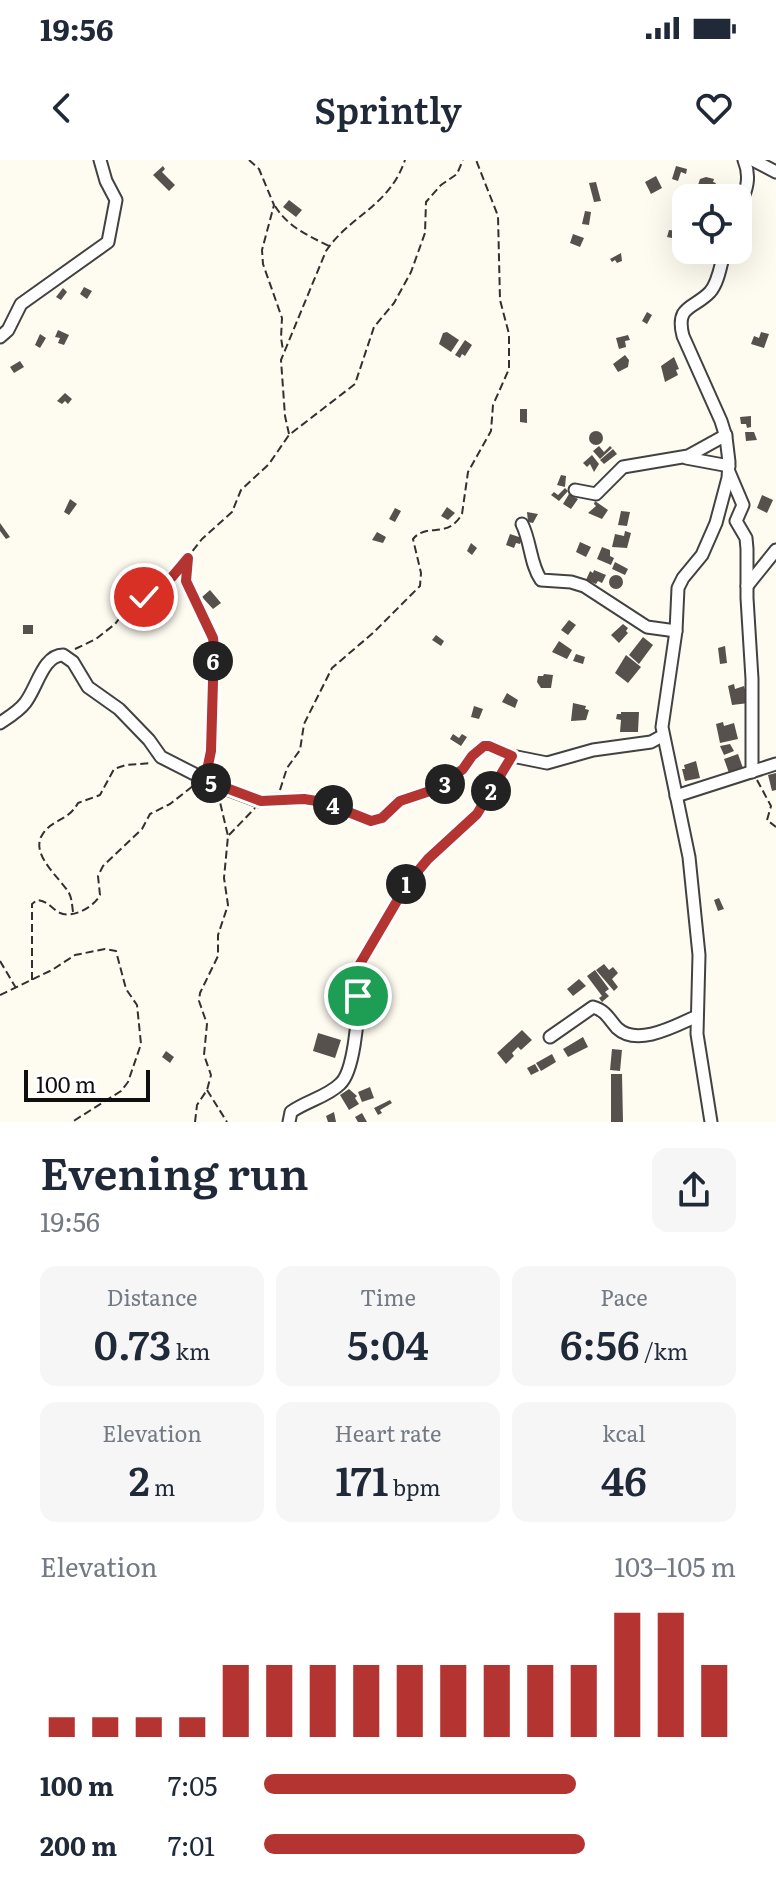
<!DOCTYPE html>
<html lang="en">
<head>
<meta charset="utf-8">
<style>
	body { margin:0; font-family:Literata,serif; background:#f6f6f7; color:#1f2937; height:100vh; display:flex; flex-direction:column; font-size:30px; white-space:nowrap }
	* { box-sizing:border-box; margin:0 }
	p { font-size:26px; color:#747a83 }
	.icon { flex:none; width:44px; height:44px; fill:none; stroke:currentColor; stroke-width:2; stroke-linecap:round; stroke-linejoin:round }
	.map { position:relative; height:962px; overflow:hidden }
	.drawer { display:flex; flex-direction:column; background:#fff; flex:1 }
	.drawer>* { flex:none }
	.tools { position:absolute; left:672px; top:24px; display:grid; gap:16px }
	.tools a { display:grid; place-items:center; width:80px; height:80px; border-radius:16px; background:#fff; box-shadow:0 8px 32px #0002; font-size:40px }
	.scale { position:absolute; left:24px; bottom:20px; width:126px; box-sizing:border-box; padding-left:8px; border:4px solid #0f0f0f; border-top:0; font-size:22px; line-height:28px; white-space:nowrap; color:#0f0f0f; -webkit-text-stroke:6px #fff; paint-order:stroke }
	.pin { position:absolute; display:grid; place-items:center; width:68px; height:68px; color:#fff; margin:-34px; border:4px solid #fff; border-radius:50%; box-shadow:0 2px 8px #0007 }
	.km { position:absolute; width:40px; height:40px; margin:-20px; border-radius:50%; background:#222; color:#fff; font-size:22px; line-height:40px; text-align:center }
	.round { display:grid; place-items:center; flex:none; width:84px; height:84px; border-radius:16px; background:#f6f6f7 }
	.head { display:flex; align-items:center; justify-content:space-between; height:136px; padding:0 40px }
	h1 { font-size:44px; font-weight:600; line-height:60px }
	.stats { display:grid; grid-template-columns:repeat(3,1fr); gap:12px; height:136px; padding:8px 40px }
	.stats div { display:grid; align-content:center; border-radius:16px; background:#f6f6f7; text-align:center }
	.stats b { font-size:40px; font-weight:600 }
	.stats small { font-size:22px; font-weight:400 }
	.stats p { font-size:22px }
	.chart { height:224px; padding:16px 40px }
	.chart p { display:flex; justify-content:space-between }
	.chart svg { width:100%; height:144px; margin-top:8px; stroke:#b43431; stroke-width:6 }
	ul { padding:0 40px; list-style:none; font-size:26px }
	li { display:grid; grid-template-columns:128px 96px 1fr; align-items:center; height:60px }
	li i { height:20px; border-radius:10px; background:#b43431 }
	.status { display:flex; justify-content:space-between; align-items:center; height:56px; padding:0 40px; background:#fff; direction:ltr }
	.status svg { height:22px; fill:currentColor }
	header { display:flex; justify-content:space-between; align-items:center; height:104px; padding:0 40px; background:#fff; font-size:36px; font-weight:600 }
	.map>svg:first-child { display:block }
	.building { fill:#56514c }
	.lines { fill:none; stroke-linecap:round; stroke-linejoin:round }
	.minor-casing { stroke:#424242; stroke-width:15 }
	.path { stroke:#313131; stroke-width:2; stroke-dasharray:8 4; stroke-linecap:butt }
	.minor { stroke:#fff; stroke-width:11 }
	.route-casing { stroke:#fff; stroke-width:16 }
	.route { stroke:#b43431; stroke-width:10 }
</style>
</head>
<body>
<div class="status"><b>19:56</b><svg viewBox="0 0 49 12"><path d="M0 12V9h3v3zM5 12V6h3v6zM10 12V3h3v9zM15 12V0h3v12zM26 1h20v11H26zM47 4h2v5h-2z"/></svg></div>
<header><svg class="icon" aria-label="back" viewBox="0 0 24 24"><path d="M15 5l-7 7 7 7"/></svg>Sprintly<svg class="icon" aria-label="heart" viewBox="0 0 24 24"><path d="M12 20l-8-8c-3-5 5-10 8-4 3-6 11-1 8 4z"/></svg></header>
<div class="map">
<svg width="776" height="962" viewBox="0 0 776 962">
	<rect width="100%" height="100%" fill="#fefcf1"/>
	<g class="building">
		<path d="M163 6 165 9 162 12 175 25 169 31 153 15Z"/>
		<path d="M676 6 687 9 686 14 681 12 678 21 672 19Z"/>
		<path d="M656 16 662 28 651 34 645 22Z"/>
		<path d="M706 17 714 19 713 22 716 23 711 32 697 28 700 19Z"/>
		<path d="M596 22 601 41 594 42 589 23Z"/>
		<path d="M289 40 302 50 296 57 283 47Z"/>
		<path d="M585 51 591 52 589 65 582 64Z"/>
		<path d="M669 70 679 71 677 79 667 77Z"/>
		<path d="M573 74 584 78 580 87 570 83Z"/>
		<path d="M621 93 622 101 617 103 615 100 612 102 610 99Z"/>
		<path d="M84 127 92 131 87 139 80 134Z"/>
		<path d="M63 128 67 132 61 140 56 137Z"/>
		<path d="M647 152 652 155 647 164 642 161Z"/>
		<path d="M58 170 69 175 64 185 58 183 60 178 55 177Z"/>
		<path d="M447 172 459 180 451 192 439 184 443 173Z"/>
		<path d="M761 172 769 174 764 188 751 184 754 176 759 178Z"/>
		<path d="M40 174 46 178 40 188 35 185Z"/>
		<path d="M628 175 630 180 625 181 626 187 619 189 616 178Z"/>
		<path d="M465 180 472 185 465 196 462 194 460 198 455 195Z"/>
		<path d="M625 195 629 200 628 207 618 212 613 204Z"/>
		<path d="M674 197 679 209 676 210 678 215 665 222 661 206Z"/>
		<path d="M20 201 24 207 14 213 10 207Z"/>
		<path d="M65 233 72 239 68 244 65 241 62 244 57 241Z"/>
		<path d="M520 249H527V263L520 262Z"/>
		<path d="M751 256V267L747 268 746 264H741L740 257Z"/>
		<circle cx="596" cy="278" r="7"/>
		<path d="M745 272H754L757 280 746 281Z"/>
		<path d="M599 286 604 292 610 286 612 288 600 299 593 291Z"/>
		<path d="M613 289 617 294 604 304 600 300Z"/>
		<path d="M592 295 599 304 594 312 590 304 587 307 583 303Z"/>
		<path d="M561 315 566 316 565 327 557 325Z"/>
		<path d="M565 328 568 331 559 341 551 335 554 332 558 335Z"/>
		<path d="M569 334 578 339 571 349 563 344Z"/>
		<path d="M762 335 773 340 767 353 757 348Z"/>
		<path d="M70 339 77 344 69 355 64 352Z"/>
		<path d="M595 341 608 350 602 359 588 353 596 346 594 344Z"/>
		<path d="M447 347 455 353 448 360 441 356Z"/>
		<path d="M395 348 401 351 395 362 389 359Z"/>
		<path d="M621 351 630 352 627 366 618 365Z"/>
		<path d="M527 352 538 354 533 363 528 362Z"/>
		<path d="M0 363 10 377 6 379 0 371Z"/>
		<path d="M625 371 631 373 627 388 612 387 615 374 624 376Z"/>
		<path d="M377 372 386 377 383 383 372 380Z"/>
		<path d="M510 374 522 378 520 384 516 383 514 388 506 385Z"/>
		<path d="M580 382 591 387 586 397 576 392Z"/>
		<path d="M471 383 477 388 472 395 467 391Z"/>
		<path d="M602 387 610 390V396L614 398 611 405 597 399Z"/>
		<path d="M615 402 628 409 625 415 612 409Z"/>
		<path d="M594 410 606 415 602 423 598 421 596 424 586 420 590 411 593 413Z"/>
		<circle cx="616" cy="422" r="7"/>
		<path d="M210 430 221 443 213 449 202 437Z"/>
		<path d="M569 460 576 465 568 475 561 470Z"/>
		<path d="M623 464 628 468 626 471 628 473 619 483 611 475Z"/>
		<rect x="23" y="465" width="10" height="9"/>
		<path d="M436 475 444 481 441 486 432 480Z"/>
		<path d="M643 477 653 485 639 504 629 495Z"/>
		<path d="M559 481 572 490 567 499 552 492Z"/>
		<path d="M725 486 727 503 720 504 718 488Z"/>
		<path d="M576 494 585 497 583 504 573 501Z"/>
		<path d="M626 495 641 507 628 523 615 513Z"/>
		<path d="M544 514 553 515 551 528H541L537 522 538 516H543Z"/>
		<path d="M734 524 735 529 744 526 749 543 732 545 728 526Z"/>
		<path d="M507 533 518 540 515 548 502 542Z"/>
		<path d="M573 543 586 546 585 549 589 550 586 560 571 561Z"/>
		<path d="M474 546 483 549 479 559 471 557Z"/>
		<path d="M621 552H639L638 572H620L621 560 616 559 617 554H621Z"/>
		<path d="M723 562 724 566 734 563 738 579 720 583 716 564Z"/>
		<path d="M453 574 459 578 462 574 467 577 461 586 450 579Z"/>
		<path d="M730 584 734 591 724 595 720 586Z"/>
		<path d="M738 594 743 608 729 613 724 599Z"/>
		<path d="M696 601 700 618 685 621 682 609H685L684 605Z"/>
		<path d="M776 613V630L772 631 768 615Z"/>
		<path d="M719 738 724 749 718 751 714 740Z"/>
		<path d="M604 804 609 810 613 807 618 813 612 819 618 827 614 831 596 810Z"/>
		<path d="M595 810 609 829 605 832 609 836 602 842 599 838 602 836 587 816Z"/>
		<path d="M579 819 586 826 573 836 567 829Z"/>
		<path d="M522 870 532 880 521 890 518 887 512 893 514 896 506 904 497 893Z"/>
		<path d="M318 873 341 880 335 898 313 891Z"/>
		<path d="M583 877 588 887 568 897 563 889Z"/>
		<path d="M612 889 622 890 620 911 610 910Z"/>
		<path d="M166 891 174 897 170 903 162 897Z"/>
		<path d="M552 894 556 902 541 911 536 903Z"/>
		<path d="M535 904 539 911 531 915 527 908Z"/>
		<path d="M611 914H622L623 962H611Z"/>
		<path d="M370 927 374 938 362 942 358 932Z"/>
		<path d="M349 929 357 936 355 938 359 944 349 950 340 935Z"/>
		<path d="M390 940 392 943 380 950 382 953 378 955 374 948Z"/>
		<path d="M334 952 336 962H328L326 956Z"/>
		<path d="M362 953 367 962H358L355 957Z"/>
	</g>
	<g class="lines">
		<g class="minor-casing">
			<g id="minor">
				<path d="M753 0 776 12"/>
				<path d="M738 51C745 33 752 19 744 0"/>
				<path d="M0 177 8 170 21 144 108 82 116 40 106 21 100 0"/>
				<path d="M686 298 729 306"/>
				<path d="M729 312 743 345 736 361 746 378 747 389V438L752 519V612"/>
				<path d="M575 330 596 334 623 307 688 296 726 275"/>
				<path d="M522 364C531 382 530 404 541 420L571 422 584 426 647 467 676 471"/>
				<path d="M747 426 776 390"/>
				<path d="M0 563C9 557 19 551 25 543 37 528 43 495 63 495L73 502 88 527 119 549 149 580 161 597 216 625 259 641 304 639 323 642 371 661 382 658 400 641 439 628 463 609 472 596 484 586H489L512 596 547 603 593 590 651 582 662 576"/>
				<path d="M676 636 776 604"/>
				<path d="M550 877 593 847C605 850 609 859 617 868 637 887 675 866 695 857"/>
				<path d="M289 962 291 952C306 941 327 937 340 924 354 912 358 858 358 840 358 829 354 819 357 809L407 724 428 699 477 654 512 596"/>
				<path d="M711 962 697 874 699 795 689 697 662 567 676 471 678 428 683 418 702 395 716 363 728 318 729 302 726 277 721 261 683 176C675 145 694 149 710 132 719 122 721 102 725 90"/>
			</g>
		</g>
		<g class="path">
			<path d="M249 0 259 9 274 45 262 90 263 104 282 158 281 178 283 190"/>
			<path d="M275 46C288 67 307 75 329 86"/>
			<path d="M289 274 285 256 281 200 326 91C350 55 389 47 405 0"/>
			<path d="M187 400 186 421 213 478 214 486 211 591 207 611"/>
			<path d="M75 489 96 479 115 464 132 442 144 437 172 417 202 379 232 352 241 330 269 304 289 275 355 224 374 167 394 143 411 112 425 73 426 42 441 25 457 14 463 0"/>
			<path d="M757 620 771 646 767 660 776 667"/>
			<path d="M280 630 287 608 300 590 304 564 332 508 373 473 420 426 421 413 413 379C427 362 447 380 462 354L468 312 491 271 493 245 509 209V174L500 140 498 56 476 0"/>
			<path d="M229 675 255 648"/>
			<path d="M73 752C72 745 72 739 69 733 60 718 32 696 41 677 50 659 68 662 78 643L100 635 114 609 126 605 152 603"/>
			<path d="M0 801 16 828"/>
			<path d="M32 820V744L37 740C48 741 51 748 60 753 73 759 95 746 100 735L98 716 103 706 142 669 150 654 170 644 193 626"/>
			<path d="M0 835 52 810 75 795 105 789 116 791 126 829 137 845 141 884 128 922 121 931 72 962"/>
			<path d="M207 930 227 962"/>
			<path d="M195 962 197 945 207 930 211 915 204 895 207 864 199 841 200 833 218 796V775L228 745 224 718 228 676 219 638"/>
		</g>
		<use href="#minor" class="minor"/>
	</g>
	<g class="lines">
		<g class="route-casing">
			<path id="route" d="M144 437 172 417 188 398 186 421 213 478 214 486 211 591 205 620 261 641 304 639 323 642 371 661 382 658 400 641 439 628 463 609 472 596 484 586H489L512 596 477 654 428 699 407 724 357 809 355 817 358 836"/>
		</g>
		<use href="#route" class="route"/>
	</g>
</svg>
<div class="tools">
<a><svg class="icon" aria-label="locate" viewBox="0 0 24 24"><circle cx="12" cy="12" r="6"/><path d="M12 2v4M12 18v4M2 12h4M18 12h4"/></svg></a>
</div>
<div class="scale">100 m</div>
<div class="pin" style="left:358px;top:836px;background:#1e9e55"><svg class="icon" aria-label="arrive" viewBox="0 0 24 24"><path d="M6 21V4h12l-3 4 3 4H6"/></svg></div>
<div class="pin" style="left:144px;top:437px;background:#d93025"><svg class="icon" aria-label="check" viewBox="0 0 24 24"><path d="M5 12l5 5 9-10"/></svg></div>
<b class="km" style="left:406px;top:724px">1</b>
<b class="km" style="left:491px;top:631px">2</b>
<b class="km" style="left:445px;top:624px">3</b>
<b class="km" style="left:333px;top:645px">4</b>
<b class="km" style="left:211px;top:623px">5</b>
<b class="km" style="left:213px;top:501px">6</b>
</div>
<section class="drawer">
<div class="head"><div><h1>Evening run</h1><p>19:56</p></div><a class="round"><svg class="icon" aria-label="share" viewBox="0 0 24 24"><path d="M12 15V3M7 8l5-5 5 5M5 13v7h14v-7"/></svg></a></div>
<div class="stats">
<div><p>Distance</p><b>0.73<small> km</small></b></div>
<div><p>Time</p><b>5:04</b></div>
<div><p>Pace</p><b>6:56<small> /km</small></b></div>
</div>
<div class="stats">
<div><p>Elevation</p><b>2<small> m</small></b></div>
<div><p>Heart rate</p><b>171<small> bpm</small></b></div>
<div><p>kcal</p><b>46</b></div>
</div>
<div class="chart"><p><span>Elevation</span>103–105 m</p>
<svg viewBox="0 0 160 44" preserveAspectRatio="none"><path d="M5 44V38M15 44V38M25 44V38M35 44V38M45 44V22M55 44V22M65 44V22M75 44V22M85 44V22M95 44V22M105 44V22M115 44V22M125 44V22M135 44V6M145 44V6M155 44V22"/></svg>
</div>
<ul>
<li><b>100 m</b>7:05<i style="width:66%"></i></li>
<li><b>200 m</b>7:01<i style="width:68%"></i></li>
</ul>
</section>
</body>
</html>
